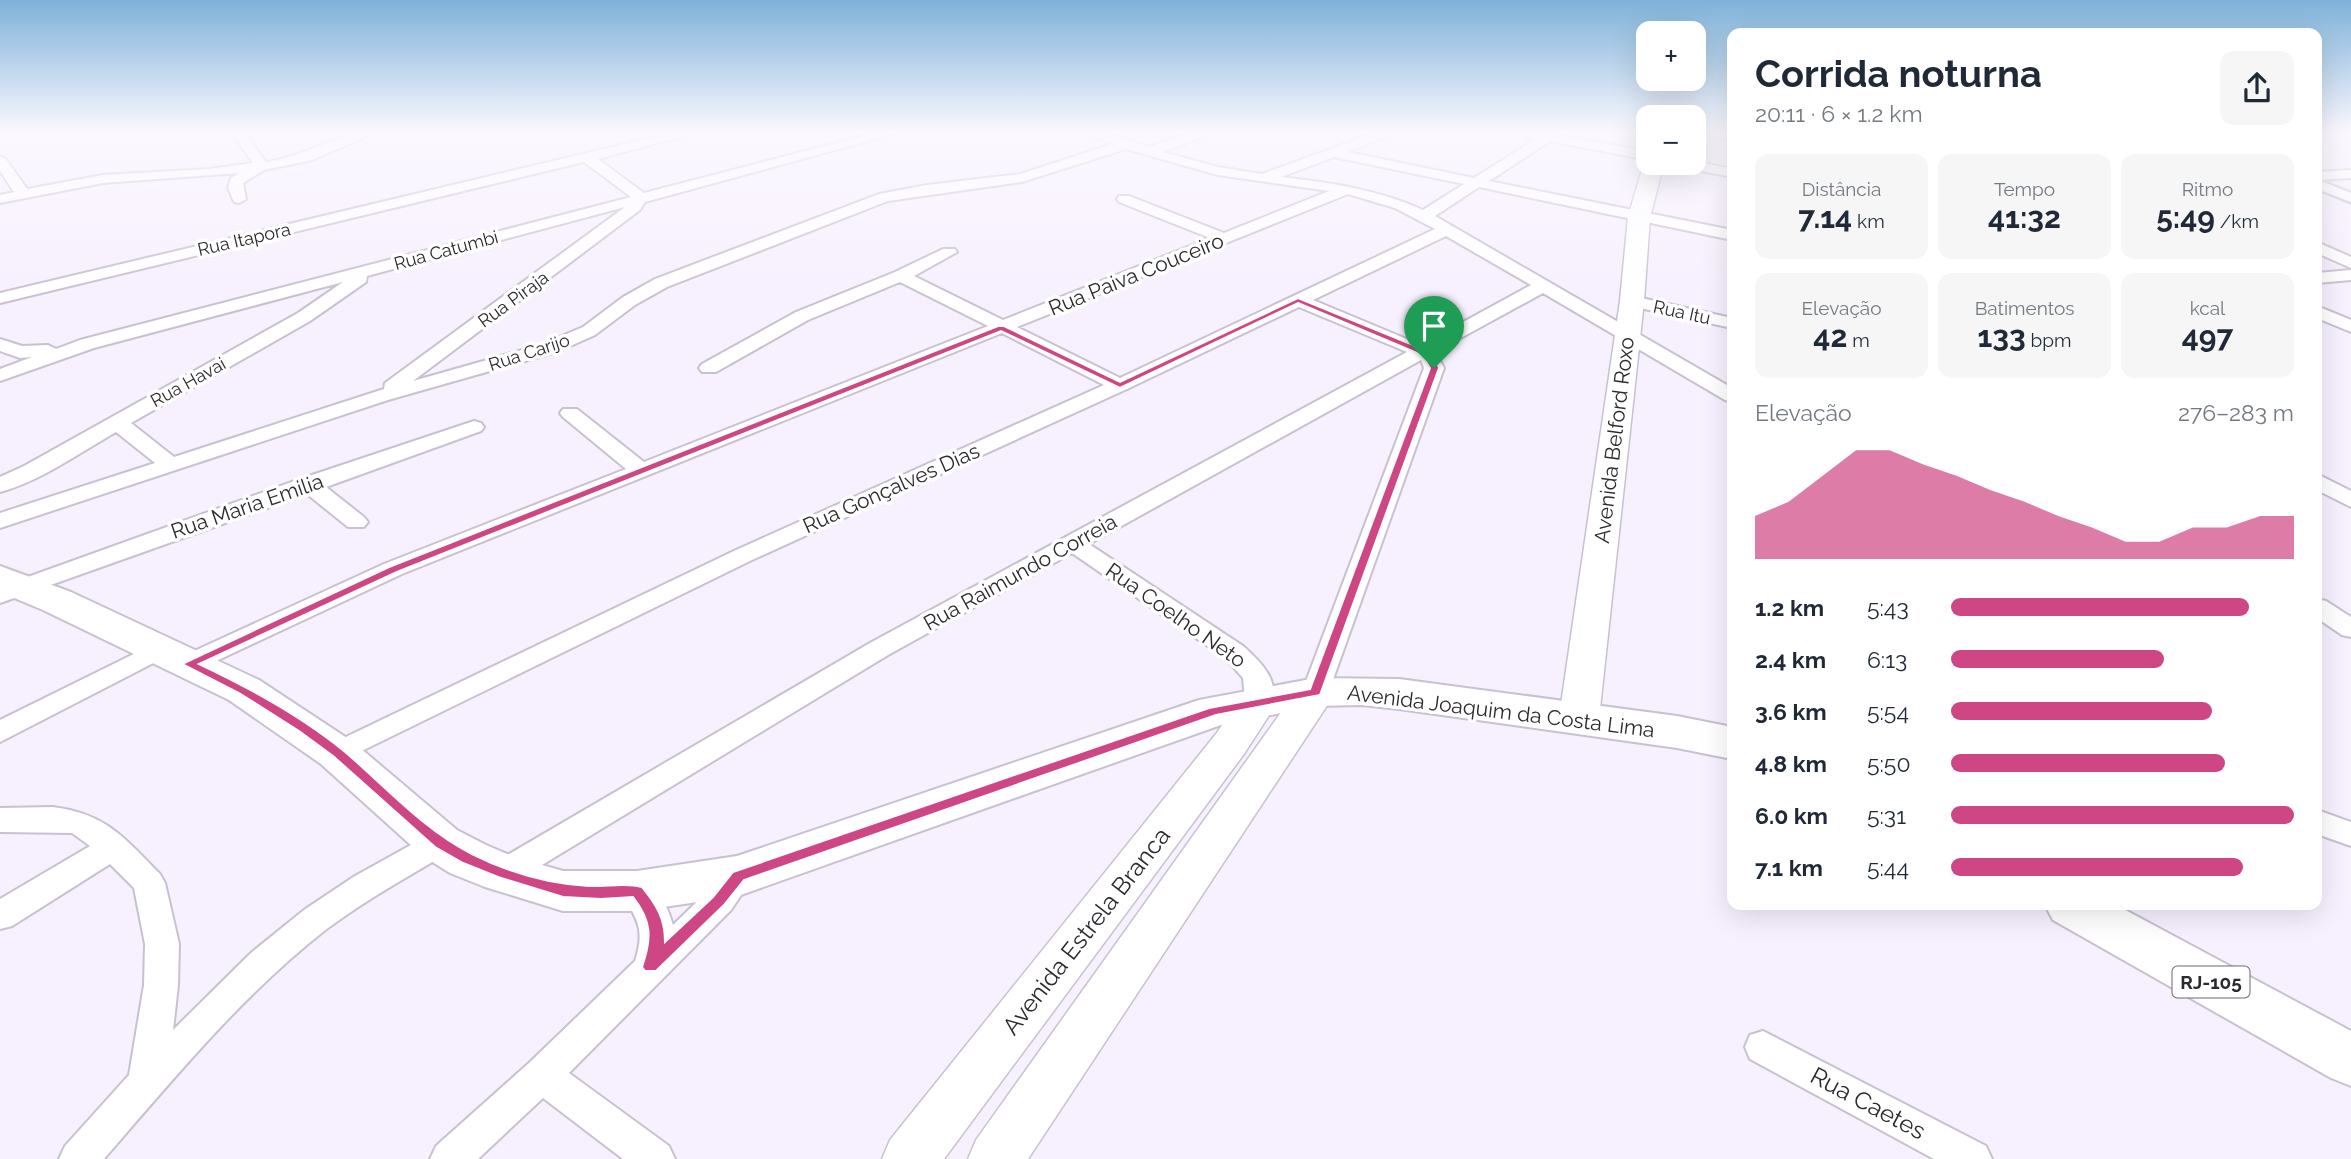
<!DOCTYPE html>
<html lang="pt">
<head>
<meta charset="utf-8">
<style>
	body { margin:0; font-family:Raleway,sans-serif; background:#f6f6f7; color:#1f2937; height:100vh; display:flex; flex-direction:column; font-size:26px; white-space:nowrap }
	* { box-sizing:border-box; margin:0 }
	p { font-size:23px; color:#747a83 }
	.icon { flex:none; width:38px; height:38px; fill:none; stroke:currentColor; stroke-width:2; stroke-linecap:round; stroke-linejoin:round }
	.map { position:relative; flex:1; overflow:hidden }
	.panel { position:absolute; left:1727px; top:28px; width:595px; height:882px; display:flex; flex-direction:column; background:#fff; border-radius:14px; box-shadow:0 7px 28px #0002 }
	.panel>* { flex:none }
	.fabs { position:absolute; left:1636px; top:21px; display:grid; gap:14px }
	.fabs a { display:grid; place-items:center; width:70px; height:70px; border-radius:14px; background:#fff; box-shadow:0 7px 28px #0002; font-size:35px }
	.pin { position:absolute; display:grid; place-items:center; width:60px; height:60px; color:#fff; margin:-72px -30px; border-radius:50% 50% 50% 0; rotate:-45deg; box-shadow:0 0 7px #0007 }
	.pin .icon { rotate:45deg }
	.round { display:grid; place-items:center; flex:none; width:74px; height:74px; border-radius:14px; background:#f6f6f7 }
	.headline { display:flex; align-items:center; justify-content:space-between; height:119px; padding:0 28px }
	h1 { font-size:38px; font-weight:700; line-height:52px }
	.figures { display:grid; grid-template-columns:repeat(3,1fr); gap:10px; height:119px; padding:7px 28px }
	.figures div { display:grid; align-content:center; border-radius:14px; background:#f6f6f7; text-align:center }
	.figures b { font-size:30px; font-weight:700 }
	.figures small { font-size:19px; font-weight:400 }
	.figures p { font-size:19px }
	.chart { height:196px; padding:14px 28px }
	.chart p { display:flex; justify-content:space-between }
	.chart svg { width:100%; height:126px; margin-top:7px; fill:#ce4683; opacity:.7 }
	ul { padding:0 28px; list-style:none; font-size:23px }
	li { display:grid; grid-template-columns:112px 84px 1fr; align-items:center; height:52px }
	li i { height:18px; border-radius:9px; background:#ce4683 }
	.map>svg:first-child { display:block }
	.lines { fill:none; stroke-linecap:round; stroke-linejoin:round }
	.stream { stroke:#7fafc2; stroke-width:3.5 }
	.street-casing { stroke:#c8c1cf; stroke-width:4 }
	.secondary-casing { stroke:#c8c1cf; stroke-width:3 }
	.primary-casing { stroke:#c8c1cf; stroke-width:4 }
	.street { fill:#fff; fill-rule:evenodd }
	.secondary { fill:#fff; fill-rule:evenodd }
	.primary { fill:#fff; fill-rule:evenodd }
	.route { fill:#ce4683; stroke:#fff; stroke-width:2; fill-rule:evenodd }
	.labels { text-anchor:middle; dominant-baseline:central; stroke-width:7; stroke-linejoin:round; paint-order:stroke }
	.far-street-label { font-size:18px; fill:#2d2a2f; stroke:#fff }
	.shield { fill:#fff; stroke:#6c6a6d; stroke-width:2 }
	.shield-label { font-size:19px; font-weight:bold; fill:#2d2a2f }
	.street-label { font-size:21px; fill:#2d2a2f; stroke:#fff }
	.near-street-label { font-size:24px; fill:#2d2a2f; stroke:#fff }
</style>
</head>
<body>
<div class="map">
<svg width="2351" height="1159" viewBox="0 0 2351 1159">
	<rect width="100%" height="100%" fill="#f7f0ff"/>
	<g class="lines">
		<path class="stream" d="M2317 189 2351 203"/>
		<g class="street-casing">
			<g id="street">
				<path d="M231 132H244L266 162C304 157 339 132 377 132L312 160 264 170 243 183 246 199 239 203 234 202 228 188 231 178 239 173 103 183 0 203V195L14 192 0 171V157L5 158 27 189 103 175 209 169 253 163Z"/>
				<path d="M675 132H698L598 159 644 193 879 132H901L645 202 640 210 413 381 543 344 583 327 623 297 655 279 879 194 927 185 1020 174 1113 144 1082 132H1102L1149 147 1195 132H1215L1163 152 1218 167 1262 174 1378 132H1397L1348 152 1474 178 1536 139 1527 137V132H1543L1648 152V160L1550 141 1489 181 1732 230V240L1479 187 1435 216 1732 388V402L1725 400 1543 293 1435 352 1444 368 1326 699 1316 701 1306 699 1302 692 1424 368 1421 360 1089 544 1243 646C1260 661 1283 683 1269 707L1259 709 1249 707 1245 700 1243 678 1225 658 1072 553 888 655 514 882 503 886 492 882 487 873 492 864 870 643 1407 352 1299 307 1127 389 752 560 337 763 327 760 323 753 327 746 736 550 1104 385 1002 333 402 574 197 670 188 673 179 670 175 664 179 658 384 564 626 469 563 417 560 413 563 409H577L644 462 988 326 900 282 808 320 716 372H702L699 368 702 364 796 312 895 272 943 249H955L957 252 914 276 1003 320 1210 238 1119 202 1117 199 1119 196H1129L1224 233 1329 191 1218 175 1126 149 1022 182 888 201 667 287 635 305 595 335 557 352 388 400 0 528V513L155 463 116 432C79 453 41 481 0 492V477L24 466 298 313 343 282 94 348 0 381V369L32 357 20 358 0 351V339L22 346 48 345 56 349 80 340 631 197 584 162 0 303V293ZM1334 157 1464 184 1423 210C1377 189 1331 183 1281 177ZM1348 194 1395 208 1435 229 1120 378 1017 327ZM625 207 385 383 384 389 174 457 131 423 310 321 366 282 367 276ZM1446 236 1531 285 1421 345 1313 300Z"/>
				<path d="M1709 132H1732V140L1710 135Z"/>
				<path d="M1694 161 1732 169V177L1681 167 1674 163Z"/>
				<path d="M2351 170V178L2319 180 2351 193V202L2317 189V172Z"/>
				<path d="M2317 242 2351 257V268L2317 253Z"/>
				<path d="M2351 270V280L2317 283V273Z"/>
				<path d="M1632 296 1732 318V328L1626 305 1623 301 1626 297Z"/>
				<path d="M2317 306 2351 320V332L2317 318Z"/>
				<path d="M474 421 481 423 484 427 481 431 326 487 364 517 368 522 364 527H348L307 494 0 603V587L300 479Z"/>
				<path d="M2317 474 2351 491V507L2317 490Z"/>
				<path d="M2317 599 2326 601 2351 617V637L2342 635 2317 618Z"/>
				<path d="M158 642 167 644 171 650 167 656 0 742V720Z"/>
				<path d="M53 807C107 814 124 838 160 874L165 883 179 944 178 985 173 1030 252 952 304 910 355 876 429 835 440 831 451 835 456 843 451 851C409 876 367 899 328 928 244 993 174 1078 104 1159H59L65 1146 129 1075 144 985 145 944 134 888 110 864 12 926 0 929V899L90 846 72 833 0 832V808Z"/>
				<path d="M2317 810 2351 822V846L2317 834Z"/>
				<path d="M738 863 749 867 754 876 731 910 569 1073 669 1146 675 1159H623L543 1098 478 1159H430L436 1146 529 1063 635 961C646 927 636 919 621 891L626 882C653 873 666 902 673 925L707 892 727 867Z"/>
				<path d="M1763 1031 1986 1146 1992 1159H1934L1750 1059 1745 1047 1750 1035Z"/>
			</g>
		</g>
		<g class="secondary-casing">
			<g id="secondary">
				<path d="M1648 158V163H1664L1650 217 1644 301 1599 718 1593 728 1579 732 1565 728 1559 718 1620 301 1628 217 1644 163Z"/>
				<path d="M1316 679 1330 683 1336 692 1028 1159H968L976 1140 1302 683Z"/>
				<path d="M1259 687 1273 691 1279 700 1244 754 944 1159H882L890 1140 1216 734 1245 691Z"/>
			</g>
		</g>
		<g class="primary-casing">
			<g id="primary">
				<path d="M0 566 71 592 259 680 353 742 457 830 486 845 514 857 563 871H637L737 856 1199 700 1316 678 1399 679 1677 716 1732 727V759L1677 748 1399 709 1362 705 1316 706 1221 725 738 896 637 911H563L485 887 450 873 423 856 321 764 229 700 43 610 0 592Z"/>
				<path d="M2045 905H2116L2351 1031V1086L2331 1078 2053 920Z"/>
			</g>
		</g>
		<use href="#street" class="street"/>
		<use href="#secondary" class="secondary"/>
		<use href="#primary" class="primary"/>
	</g>
	<linearGradient id="sky" x2="0" y2="1"><stop stop-color="#7eb2d9"/><stop offset="0.45" stop-color="#fbf8ff"/><stop offset="1" stop-color="#fbf8ff" stop-opacity="0"/></linearGradient>
	<rect width="2351" height="294" fill="url(#sky)"/>
	<path class="route" d="M1298 298 1428 351 1436 359 1439 368 1320 695 1216 715 744 880 724 905 656 971H645L642 967C652 938 652 921 633 897L601 899 563 897 498 877 463 863 435 847 333 756 299 731 239 693 182 664 389 567 998 326H1004L1120 382ZM1298 303 1422 355 1430 368 1310 689 1209 708 733 872 713 897 665 942C665 919 657 905 642 887 626 882 606 887 589 886 550 884 508 872 472 854 424 830 385 786 344 751 300 715 250 688 199 664L397 572 1001 331 1120 388Z"/>
	<g class="labels">
		<g class="far-street-label">
			<text transform="translate(244 239) rotate(-13)">Rua Itapora</text>
			<text transform="translate(446 250) rotate(-15)">Rua Catumbi</text>
			<text transform="translate(513 299) rotate(-36)">Rua Piraja</text>
			<text transform="translate(1682 312) rotate(12)">Rua Itu</text>
			<text transform="translate(529 352) rotate(-18)">Rua Carijo</text>
			<text transform="translate(188 382) rotate(-29)">Rua Havai</text>
		</g>
		<rect class="shield" x="2172.5" y="966.5" width="77" height="31" rx="5"/>
		<g class="shield-label">
			<text x="2211" y="982">RJ-105</text>
		</g>
		<g class="street-label">
			<text transform="translate(1136 274) rotate(-22)">Rua Paiva Couceiro</text>
			<text transform="translate(1614 440) rotate(-83)">Avenida Belford Roxo</text>
			<text transform="translate(891 488) rotate(-24)">Rua Gonçalves Dias</text>
			<text transform="translate(247 506) rotate(-19)">Rua Maria Emilia</text>
			<text transform="translate(1020 572) rotate(-29)">Rua Raimundo Correia</text>
			<text transform="translate(1176 615) rotate(35)">Rua Coelho Neto</text>
			<text transform="translate(1501 711) rotate(7)">Avenida Joaquim da Costa Lima</text>
		</g>
		<g class="near-street-label">
			<text transform="translate(1086 931) rotate(-52)">Avenida Estrela Branca</text>
			<text transform="translate(1868 1103) rotate(28)">Rua Caetes</text>
		</g>
	</g>
</svg>
<div class="fabs">
<a>+</a>
<a>−</a>
</div>
<div class="pin" style="left:1434px;top:368px;background:#1e9e55"><svg class="icon" aria-label="arrive" viewBox="0 0 24 24"><path d="M6 21V4h12l-3 4 3 4H6"/></svg></div>
<section class="panel">
<div class="headline"><div><h1>Corrida noturna</h1><p>20:11 · 6 × 1.2 km</p></div><a class="round"><svg class="icon" aria-label="share" viewBox="0 0 24 24"><path d="M12 15V3M7 8l5-5 5 5M5 13v7h14v-7"/></svg></a></div>
<div class="figures">
<div><p>Distância</p><b>7.14<small> km</small></b></div>
<div><p>Tempo</p><b>41:32</b></div>
<div><p>Ritmo</p><b>5:49<small> /km</small></b></div>
</div>
<div class="figures">
<div><p>Elevação</p><b>42<small> m</small></b></div>
<div><p>Batimentos</p><b>133<small> bpm</small></b></div>
<div><p>kcal</p><b>497</b></div>
</div>
<div class="chart"><p><span>Elevação</span>276–283 m</p>
<svg viewBox="0 0 160 44" preserveAspectRatio="none"><path d="M0 44V29L10 24L20 15L30 6L40 6L50 11L60 15L70 20L80 24L90 29L100 33L110 38L120 38L130 33L140 33L150 29L160 29V44z"/></svg>
</div>
<ul>
<li><b>1.2 km</b>5:43<i style="width:87%"></i></li>
<li><b>2.4 km</b>6:13<i style="width:62%"></i></li>
<li><b>3.6 km</b>5:54<i style="width:76%"></i></li>
<li><b>4.8 km</b>5:50<i style="width:80%"></i></li>
<li><b>6.0 km</b>5:31<i style="width:100%"></i></li>
<li><b>7.1 km</b>5:44<i style="width:85%"></i></li>
</ul>
</section>
</div>
</body>
</html>
